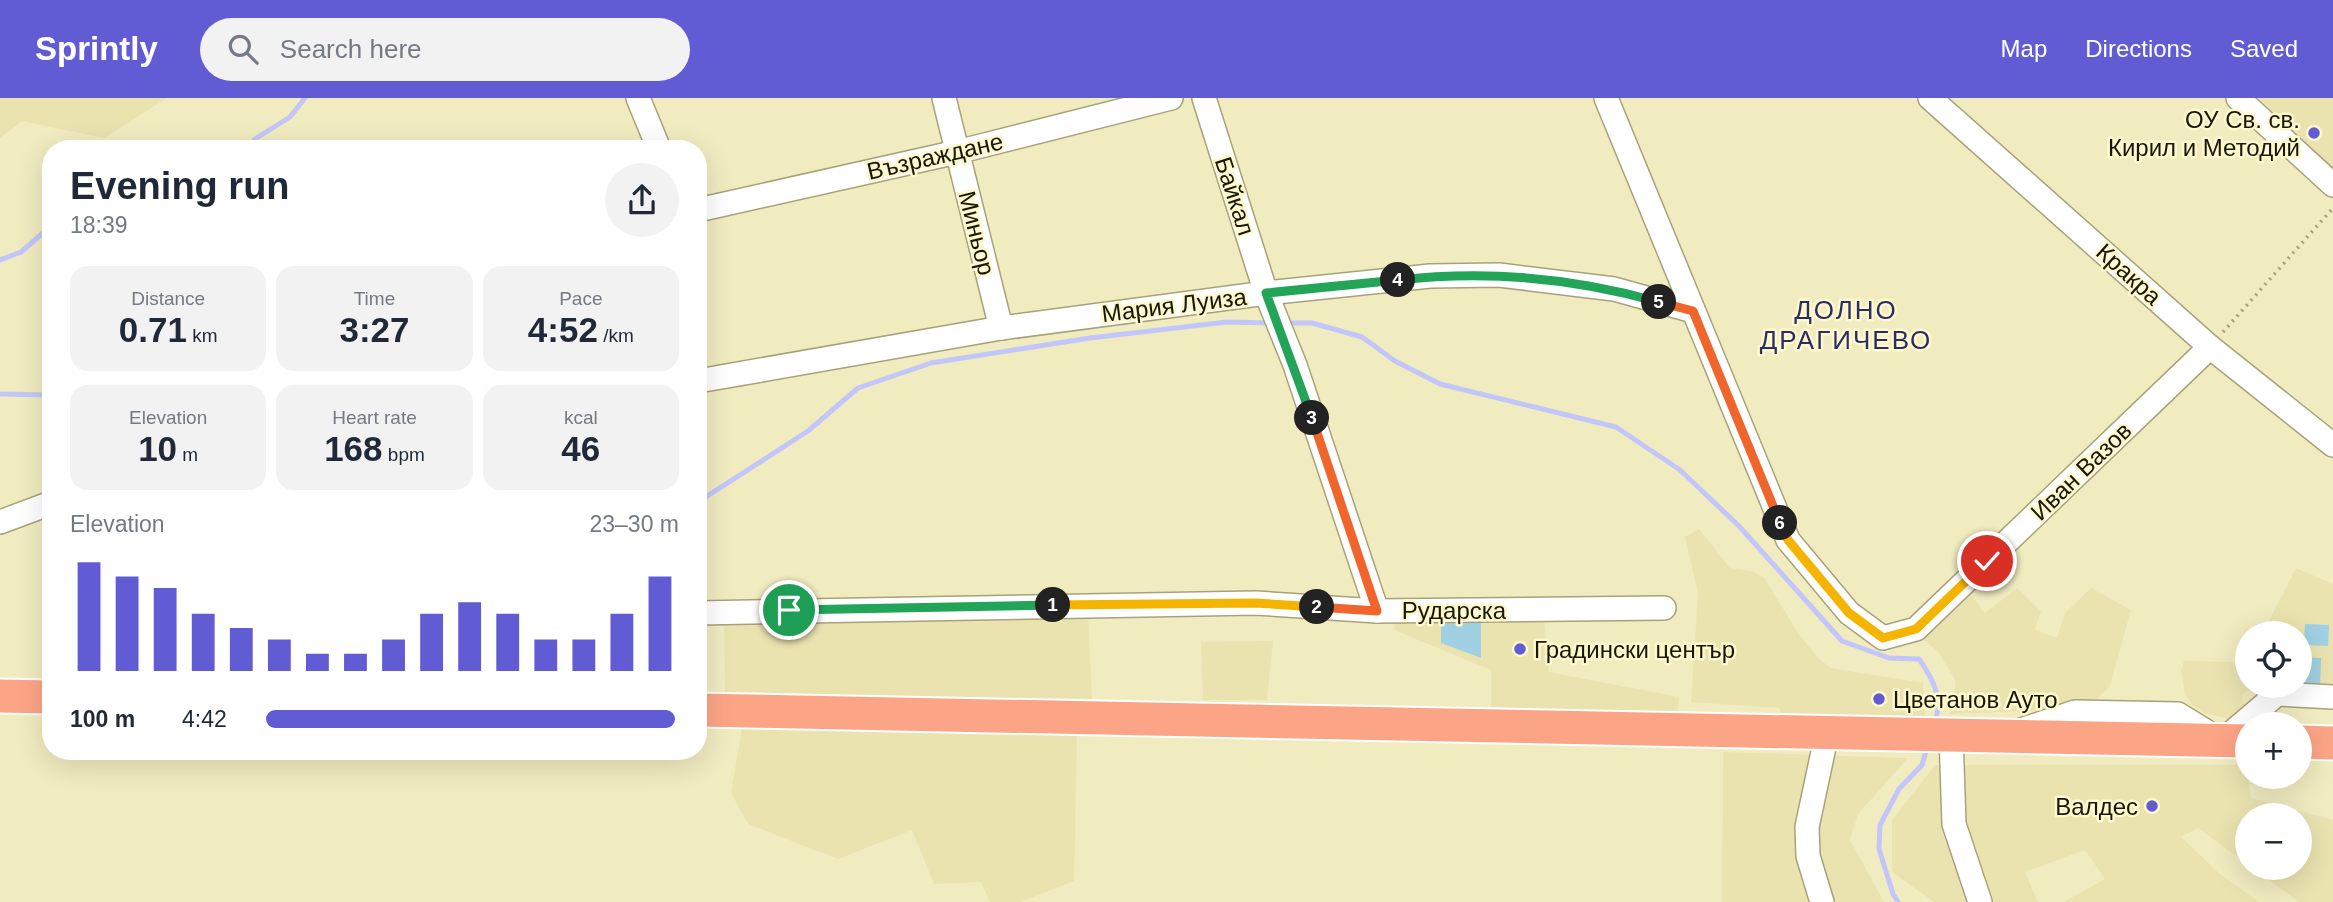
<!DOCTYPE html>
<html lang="en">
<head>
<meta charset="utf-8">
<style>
	body { margin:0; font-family:Arial,sans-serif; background:#f2f2f3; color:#1f2937; height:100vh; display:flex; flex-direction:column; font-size:26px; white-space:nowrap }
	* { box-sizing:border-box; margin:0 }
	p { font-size:23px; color:#747a83 }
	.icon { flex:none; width:38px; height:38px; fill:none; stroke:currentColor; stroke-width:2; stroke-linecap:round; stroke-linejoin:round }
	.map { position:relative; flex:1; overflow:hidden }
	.sheet { position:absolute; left:42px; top:42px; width:665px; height:620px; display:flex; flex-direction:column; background:#fff; border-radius:28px; box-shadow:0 7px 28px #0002 }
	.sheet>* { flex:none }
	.fabs { position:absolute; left:2235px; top:523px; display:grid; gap:14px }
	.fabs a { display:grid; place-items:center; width:77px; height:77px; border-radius:50%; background:#fff; box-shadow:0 7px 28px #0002; font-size:35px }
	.pin { position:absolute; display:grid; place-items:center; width:60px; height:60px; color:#fff; margin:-30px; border:4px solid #fff; border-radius:50%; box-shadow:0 2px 7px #0007 }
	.km { position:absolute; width:35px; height:35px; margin:-18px; border-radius:50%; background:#222; color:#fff; font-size:19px; line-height:35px; text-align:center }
	.round { display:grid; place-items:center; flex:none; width:74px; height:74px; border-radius:37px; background:#f2f2f3 }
	.headline { display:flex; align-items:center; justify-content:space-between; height:119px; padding:0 28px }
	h1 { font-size:38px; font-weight:700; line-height:52px }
	.stats { display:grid; grid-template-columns:repeat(3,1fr); gap:10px; height:119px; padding:7px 28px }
	.stats div { display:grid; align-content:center; border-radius:18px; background:#f2f2f3; text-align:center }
	.stats b { font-size:35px; font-weight:700 }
	.stats small { font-size:19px; font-weight:400 }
	.stats p { font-size:19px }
	.chart { height:196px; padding:14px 28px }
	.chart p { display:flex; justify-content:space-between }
	.chart svg { width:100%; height:126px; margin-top:7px; stroke:#625cd4; stroke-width:6 }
	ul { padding:0 28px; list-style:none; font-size:23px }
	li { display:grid; grid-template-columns:112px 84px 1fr; align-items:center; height:52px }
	li i { height:18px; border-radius:9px; background:#625cd4 }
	header { display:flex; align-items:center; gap:42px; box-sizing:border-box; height:98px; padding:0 35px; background:#625cd4; color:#fff }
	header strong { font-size:33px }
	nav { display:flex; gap:38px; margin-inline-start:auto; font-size:24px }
	.search { width:490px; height:63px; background:#f2f2f3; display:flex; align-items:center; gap:18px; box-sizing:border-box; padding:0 24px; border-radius:38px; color:#747a83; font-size:26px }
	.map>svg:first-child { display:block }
	.built { fill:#eae3b0 }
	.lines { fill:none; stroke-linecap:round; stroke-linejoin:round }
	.stream { stroke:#c2c6fb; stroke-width:5 }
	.building { fill:#a0d1e2 }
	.minor-casing { stroke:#a8a279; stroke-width:26 }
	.highway-casing { stroke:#fff; stroke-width:37 }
	.path { stroke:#a6a280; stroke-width:3.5; stroke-dasharray:2 5; stroke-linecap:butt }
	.minor { stroke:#fff; stroke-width:23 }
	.highway { stroke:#fca586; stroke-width:33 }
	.split-1-casing { stroke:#fff; stroke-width:14 }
	.split-2-casing { stroke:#fff; stroke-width:14 }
	.split-3-casing { stroke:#fff; stroke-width:14 }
	.split-4-casing { stroke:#fff; stroke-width:14 }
	.split-5-casing { stroke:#fff; stroke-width:14 }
	.split-6-casing { stroke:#fff; stroke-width:14 }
	.split-7-casing { stroke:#fff; stroke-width:14 }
	.split-1 { stroke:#22a559; stroke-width:9 }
	.split-2 { stroke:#f5b400; stroke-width:9 }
	.split-3 { stroke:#f0652b; stroke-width:9 }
	.split-4 { stroke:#22a559; stroke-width:9 }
	.split-5 { stroke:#22a559; stroke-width:9 }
	.split-6 { stroke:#f0652b; stroke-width:9 }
	.split-7 { stroke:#f5b400; stroke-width:9 }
	.poi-dot { fill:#625cd4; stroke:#fef8cd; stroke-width:2.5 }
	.labels { text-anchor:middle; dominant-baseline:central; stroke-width:5; stroke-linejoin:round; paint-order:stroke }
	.poi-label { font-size:24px; fill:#191707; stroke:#fef8cd; text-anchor:end }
	.street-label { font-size:24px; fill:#191707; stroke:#fef8cd }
	.neighbourhood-label { font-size:26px; letter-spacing:2px; fill:#2e2c67; stroke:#fef8cd }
</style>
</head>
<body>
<header>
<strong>Sprintly</strong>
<div class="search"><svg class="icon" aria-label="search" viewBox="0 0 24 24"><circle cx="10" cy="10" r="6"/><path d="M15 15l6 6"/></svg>Search here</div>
<nav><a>Map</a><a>Directions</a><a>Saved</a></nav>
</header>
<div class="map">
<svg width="2333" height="804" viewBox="0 0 2333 804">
	<rect width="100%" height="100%" fill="#f1ebc0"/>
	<g class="built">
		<path d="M0 0H167L104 40 22 23 0 40Z"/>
		<path d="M2259 0H2333V71Z"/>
		<path d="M1699 431 1730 470 1752 473 1764 480 1799 536 1817 559 1831 570 1923 585 1925 622 1783 620 1779 610 1691 604 1698 495 1685 439Z"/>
		<path d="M2296 470 2333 486V603L2261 602 2252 589 2242 597 2246 615 2229 621 2204 615 2192 607 2185 596 2181 572 2184 563 2232 564 2243 575 2247 567V588H2300V536L2263 535Z"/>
		<path d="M2017 490 2041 513 2035 532 2057 540 2065 515 2091 490 2131 512 2110 588 2090 608 2079 611 1950 616 1956 584 1940 556 1921 539 1970 496 1985 515Z"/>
		<path d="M1088 515 1092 603 725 597 724 524Z"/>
		<path d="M1396 520 1544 521 1549 574 1679 599 1678 616 1491 610V572L1394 532Z"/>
		<path d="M1273 543 1267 602H1203L1201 544Z"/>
		<path d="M742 630 1077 637 1074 783 1020 804H990L981 784 934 786 912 732 838 761 748 726 731 695Z"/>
		<path d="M1723 654 1908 660 1858 716 1850 742 1884 804H1722Z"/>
		<path d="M1935 667H2246L2251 700 2333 722V804H2299L2253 770H2300V718H2247V766L2198 730 2181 739 2220 776 2259 804H2064L2105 781 2085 752 2025 774 2038 804H1934L1892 774V722Z"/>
	</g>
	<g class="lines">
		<g class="stream">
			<path d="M247 51 255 41 290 19 305 0"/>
			<path d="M0 162 21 154 51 128"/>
			<path d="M1284 225H1312L1362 239 1395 263 1440 286 1616 329 1680 372 1739 428 1842 543 1889 560 1919 561C1933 581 1943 599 1935 624"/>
			<path d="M0 296 51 297"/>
			<path d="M698 404 808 333 858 290 931 265 1090 240 1227 224 1271 225"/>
			<path d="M1898 804 1893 796 1879 751 1880 727 1899 691 1922 667 1928 647"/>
		</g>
	</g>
	<g class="building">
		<path d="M1441 524H1481V560L1441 545Z"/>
		<path d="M2305 526 2329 527 2328 548 2304 547Z"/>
		<path d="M2300 559 2321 560 2320 592 2303 591Z"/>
	</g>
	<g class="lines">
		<g class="minor-casing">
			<g id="minor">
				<path d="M638 0 659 51"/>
				<path d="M944 0 1001 230"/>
				<path d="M1204 0 1266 195 1295 267 1377 513"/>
				<path d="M1606 0 1788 442 1849 515 1883 540 1916 531 2210 249"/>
				<path d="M1930 0 2210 249 2333 347"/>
				<path d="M2238 0 2333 87"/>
				<path d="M698 112 957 54 1171 0"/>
				<path d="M698 283 1001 230 1266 195 1430 178 1499 177 1614 191 1693 213"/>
				<path d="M0 424 51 405"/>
				<path d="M698 515 1256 505 1377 513 1664 510"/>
				<path d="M2021 632 2075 614 2178 616 2222 643 2277 596 2333 599"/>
				<path d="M1951 637 1954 726 1980 804"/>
				<path d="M1822 804 1808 758 1807 729 1827 635"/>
			</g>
		</g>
		<g class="highway-casing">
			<g id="highway">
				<path d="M0 598 51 599"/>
				<path d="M698 612 2247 643"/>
				<path d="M2300 644 2333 645"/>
			</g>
		</g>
		<path class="path" d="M2223 234 2333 110"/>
		<use href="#minor" class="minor"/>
		<use href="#highway" class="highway"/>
	</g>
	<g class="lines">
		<g class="split-1-casing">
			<path id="split-1" d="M789 512 1053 507"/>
		</g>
		<g class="split-2-casing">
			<path id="split-2" d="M1053 507 1256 505 1317 509"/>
		</g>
		<g class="split-3-casing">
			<path id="split-3" d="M1312 320 1377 513 1317 509"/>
		</g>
		<g class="split-4-casing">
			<path id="split-4" d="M1312 320 1266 195 1398 182"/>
		</g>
		<g class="split-5-casing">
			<path id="split-5" d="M1398 182C1485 172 1574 180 1659 204"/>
		</g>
		<g class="split-6-casing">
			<path id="split-6" d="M1659 204 1693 213 1780 425"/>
		</g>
		<g class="split-7-casing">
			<path id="split-7" d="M1780 425 1788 442 1849 515 1883 540 1916 531 1987 463"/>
		</g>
		<use href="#split-1" class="split-1"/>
		<use href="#split-2" class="split-2"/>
		<use href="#split-3" class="split-3"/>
		<use href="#split-4" class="split-4"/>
		<use href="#split-5" class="split-5"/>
		<use href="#split-6" class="split-6"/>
		<use href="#split-7" class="split-7"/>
	</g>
	<g class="poi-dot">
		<circle cx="2314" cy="35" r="7"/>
		<circle cx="1520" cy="551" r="7"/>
		<circle cx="1879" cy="601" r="7"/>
		<circle cx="2152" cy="708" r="7"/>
	</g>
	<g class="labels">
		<g class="poi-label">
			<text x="2300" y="21">ОУ Св. св.<tspan x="2300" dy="28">Кирил и Методий</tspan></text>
			<text x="1534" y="551" text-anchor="start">Градински център</text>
			<text x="1893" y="601" text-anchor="start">Цветанов Ауто</text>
			<text x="2138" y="708">Валдес</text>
		</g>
		<g class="street-label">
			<text transform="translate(935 58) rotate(-13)">Възраждане</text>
			<text transform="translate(1235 98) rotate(72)">Байкал</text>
			<text transform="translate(977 135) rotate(76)">Миньор</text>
			<text transform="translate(2129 176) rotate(42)">Кракра</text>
			<text transform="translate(1174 207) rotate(-7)">Мария Луиза</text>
			<text transform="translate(2081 373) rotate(-44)">Иван Вазов</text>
			<text x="1454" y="512">Рударска</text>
		</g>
		<g class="neighbourhood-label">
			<text x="1846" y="212">ДОЛНО<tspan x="1846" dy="30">ДРАГИЧЕВО</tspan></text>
		</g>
	</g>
</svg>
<div class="fabs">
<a><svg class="icon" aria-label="locate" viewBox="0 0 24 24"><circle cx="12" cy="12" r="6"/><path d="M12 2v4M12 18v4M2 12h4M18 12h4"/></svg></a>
<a>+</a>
<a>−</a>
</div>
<div class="pin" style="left:789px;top:512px;background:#1e9e55"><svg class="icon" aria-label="arrive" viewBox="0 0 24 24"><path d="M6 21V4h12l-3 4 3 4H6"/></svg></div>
<div class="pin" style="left:1987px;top:463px;background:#d93025"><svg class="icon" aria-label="check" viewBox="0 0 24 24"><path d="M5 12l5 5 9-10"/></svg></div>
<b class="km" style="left:1053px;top:507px">1</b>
<b class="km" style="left:1317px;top:509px">2</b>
<b class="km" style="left:1312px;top:320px">3</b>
<b class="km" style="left:1398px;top:182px">4</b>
<b class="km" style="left:1659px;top:204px">5</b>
<b class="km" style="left:1780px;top:425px">6</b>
<section class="sheet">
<div class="headline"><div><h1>Evening run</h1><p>18:39</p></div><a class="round"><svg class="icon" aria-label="share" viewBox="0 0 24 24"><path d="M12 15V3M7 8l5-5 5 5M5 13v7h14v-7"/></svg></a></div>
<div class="stats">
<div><p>Distance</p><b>0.71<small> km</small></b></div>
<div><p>Time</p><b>3:27</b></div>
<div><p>Pace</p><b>4:52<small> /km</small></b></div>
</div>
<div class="stats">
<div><p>Elevation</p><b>10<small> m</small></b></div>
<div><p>Heart rate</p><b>168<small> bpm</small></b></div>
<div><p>kcal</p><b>46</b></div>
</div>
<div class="chart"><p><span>Elevation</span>23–30 m</p>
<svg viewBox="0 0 160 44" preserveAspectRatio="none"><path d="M5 44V6M15 44V11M25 44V15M35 44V24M45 44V29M55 44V33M65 44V38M75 44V38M85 44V33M95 44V24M105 44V20M115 44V24M125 44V33M135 44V33M145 44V24M155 44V11"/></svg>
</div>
<ul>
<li><b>100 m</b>4:42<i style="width:99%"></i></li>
</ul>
</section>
</div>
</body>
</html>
